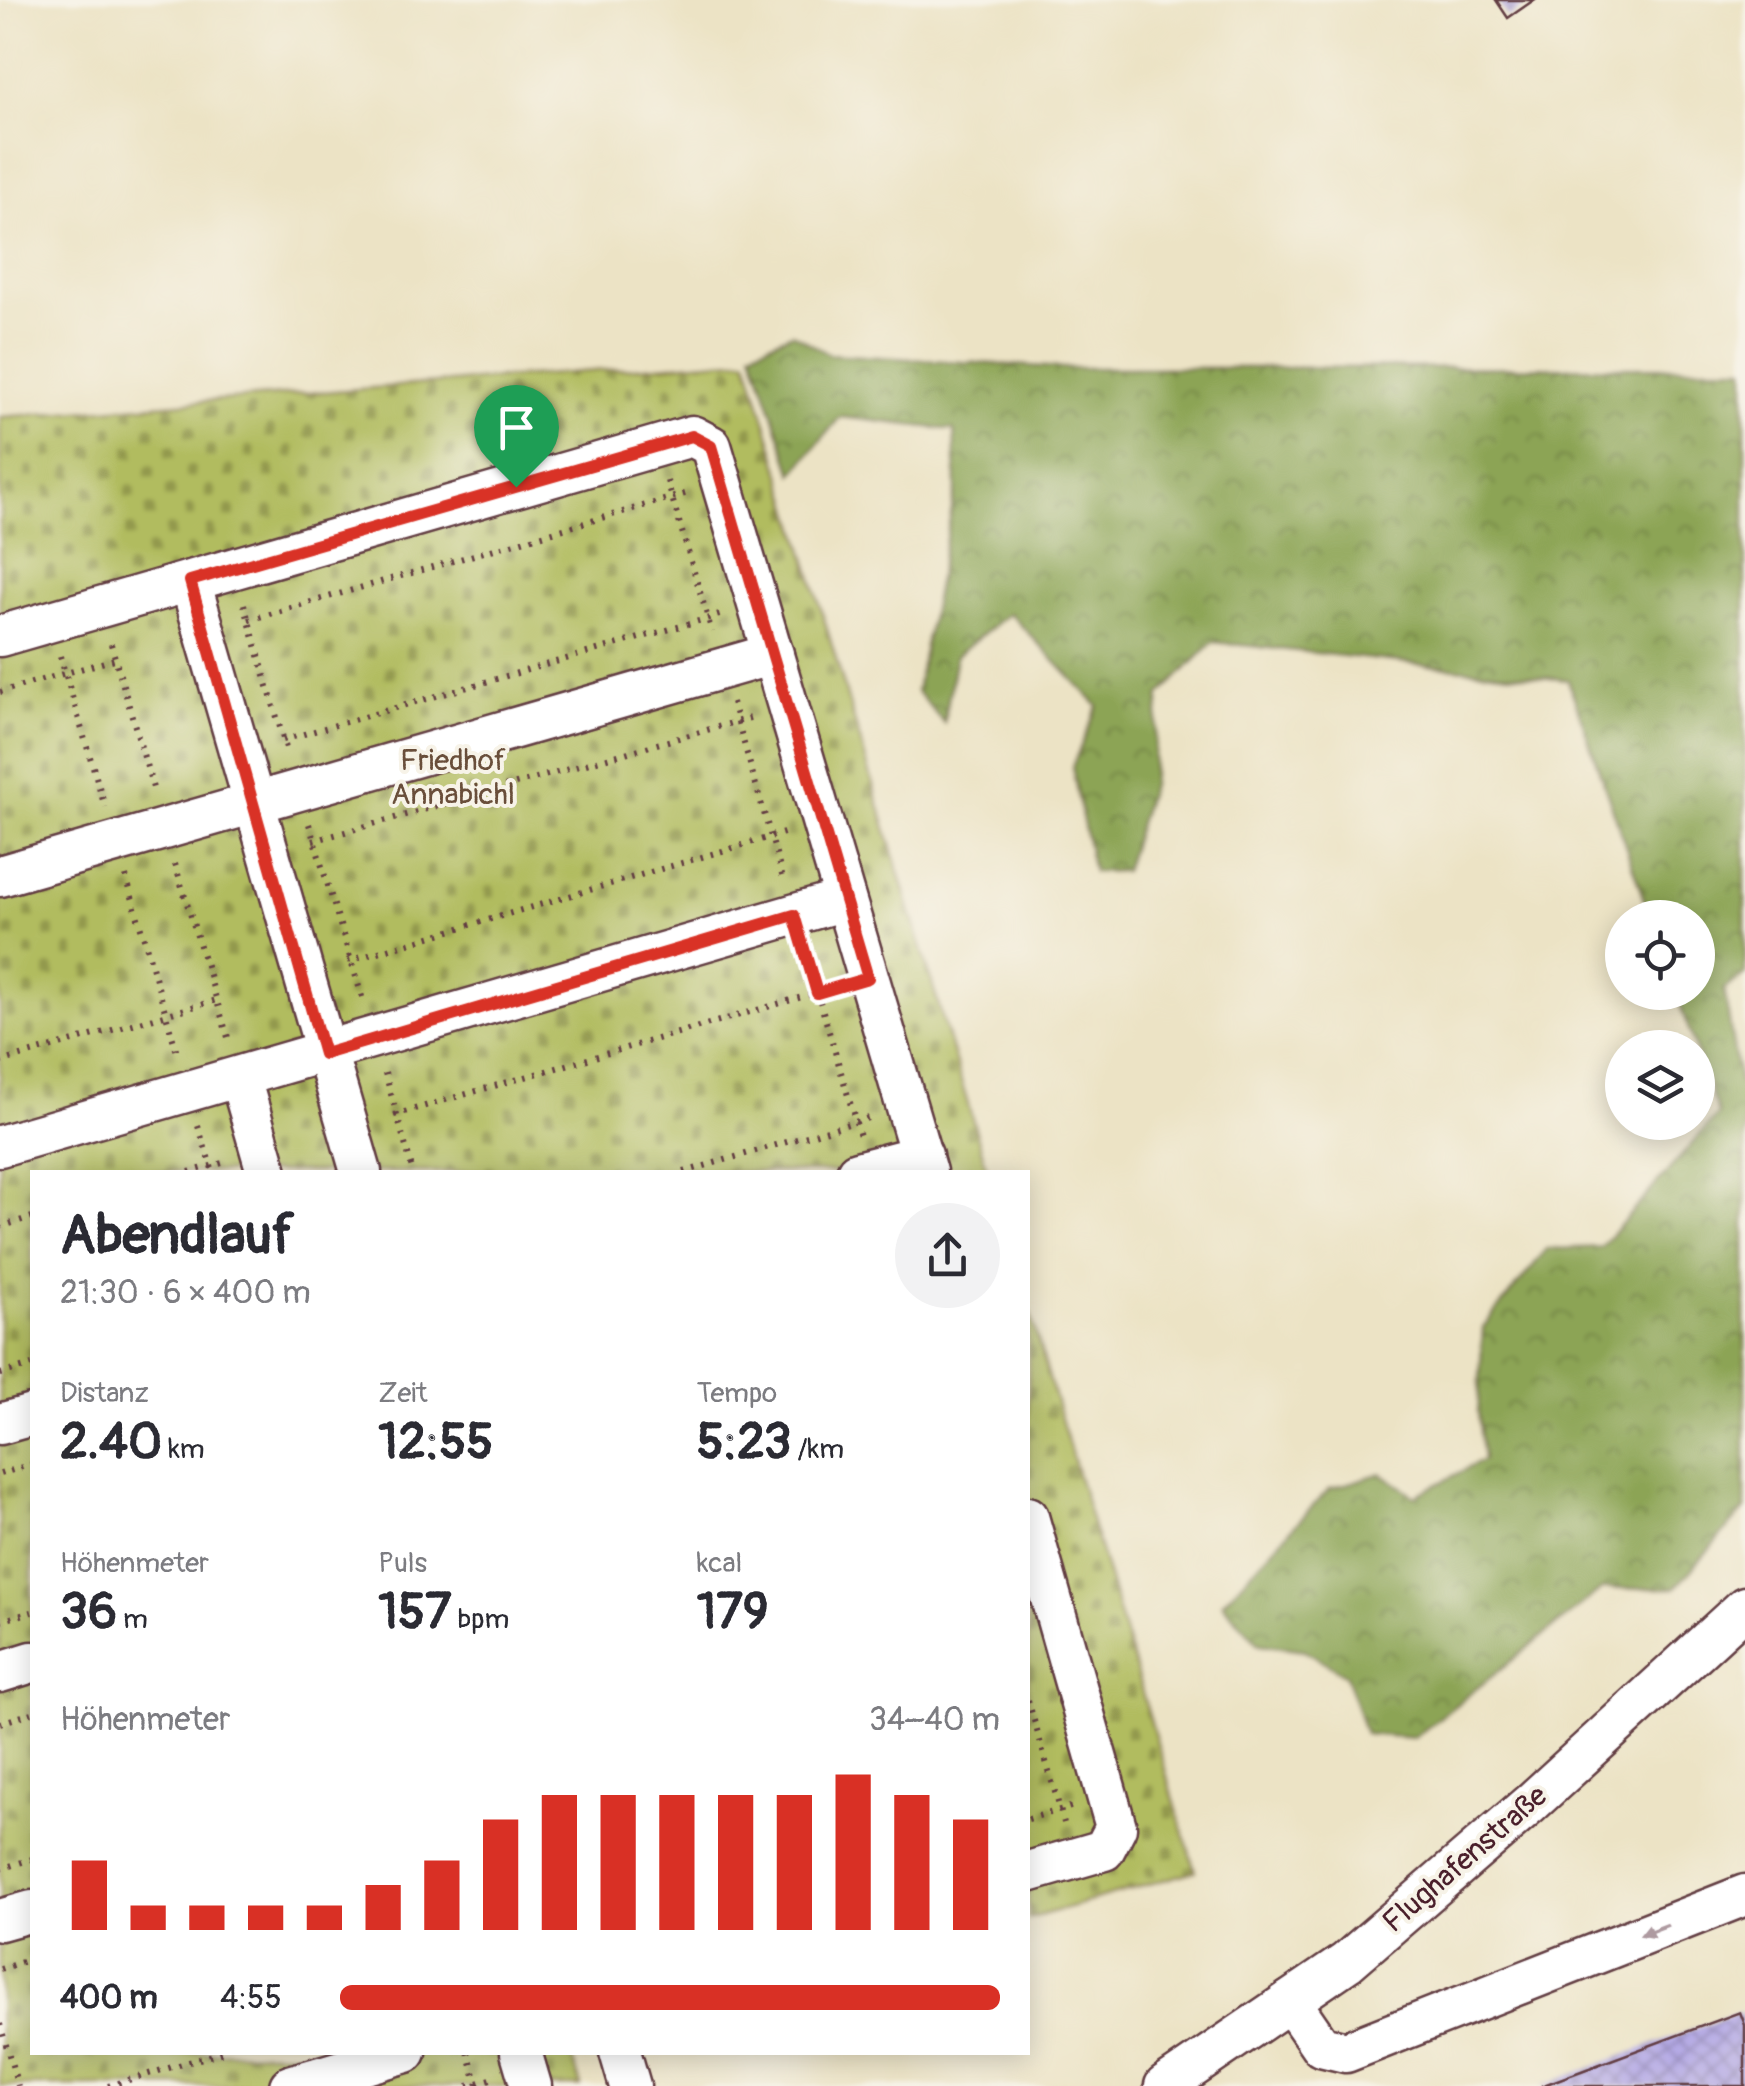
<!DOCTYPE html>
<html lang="de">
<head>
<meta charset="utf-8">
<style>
	body { margin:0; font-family:Pangolin,sans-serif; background:#f2f2f3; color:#2b2b33; height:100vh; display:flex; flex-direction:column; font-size:38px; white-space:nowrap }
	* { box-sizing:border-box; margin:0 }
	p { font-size:32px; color:#7c7c81 }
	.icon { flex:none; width:55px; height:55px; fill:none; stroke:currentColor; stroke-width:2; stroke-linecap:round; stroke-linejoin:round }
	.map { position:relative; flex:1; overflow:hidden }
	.side { position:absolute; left:30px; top:1170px; width:1000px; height:885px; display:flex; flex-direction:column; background:#fff; border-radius:0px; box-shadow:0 5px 25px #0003 }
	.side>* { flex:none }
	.buttons { position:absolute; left:1605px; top:900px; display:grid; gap:20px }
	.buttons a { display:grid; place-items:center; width:110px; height:110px; border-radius:50%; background:#fff; box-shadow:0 5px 25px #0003; font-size:50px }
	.pin { position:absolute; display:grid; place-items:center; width:85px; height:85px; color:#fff; margin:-102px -42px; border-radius:50% 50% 50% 0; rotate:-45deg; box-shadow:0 0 10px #0007 }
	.pin .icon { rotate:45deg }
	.round { display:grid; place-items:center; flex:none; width:105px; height:105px; border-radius:52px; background:#f2f2f3 }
	.headline { display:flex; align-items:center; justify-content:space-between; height:170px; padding:0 30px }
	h1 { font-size:55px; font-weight:700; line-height:75px }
	.figures { display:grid; grid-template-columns:repeat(3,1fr); gap:15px; height:170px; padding:10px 30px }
	.figures div { display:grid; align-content:center }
	.figures b { font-size:50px; font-weight:700 }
	.figures small { font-size:28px; font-weight:400 }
	.figures p { font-size:28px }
	.chart { height:280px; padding:20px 30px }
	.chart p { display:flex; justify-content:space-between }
	.chart svg { width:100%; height:180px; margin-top:10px; stroke:#d93025; stroke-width:6 }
	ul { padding:0 30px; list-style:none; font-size:32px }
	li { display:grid; grid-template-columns:160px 120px 1fr; align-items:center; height:75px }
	li i { height:25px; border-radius:12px; background:#d93025 }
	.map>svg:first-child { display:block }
	.forest { fill:url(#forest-crowns); stroke:#6b6240; stroke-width:2.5 }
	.cemetery { fill:url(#cemetery-stones); stroke:#7e6e44; stroke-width:2.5 }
	.building { fill:url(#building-cross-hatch) }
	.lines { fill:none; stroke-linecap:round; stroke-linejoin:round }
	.minor-casing { stroke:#623c42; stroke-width:45 }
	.path { stroke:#623c42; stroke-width:6; stroke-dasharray:2.5 8; stroke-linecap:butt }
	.minor { stroke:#fff; stroke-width:40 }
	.oneway { fill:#ae9aa0 }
	.route-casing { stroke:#fff; stroke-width:20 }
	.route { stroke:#d93025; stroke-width:12 }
	.labels { text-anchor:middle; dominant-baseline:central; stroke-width:8; stroke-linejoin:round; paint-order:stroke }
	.park-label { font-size:30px; fill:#694e3a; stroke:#f7f3e8 }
	.street-label { font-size:30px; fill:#4a1f2b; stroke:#f7f3e8 }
</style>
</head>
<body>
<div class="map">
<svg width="1745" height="2086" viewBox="0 0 1745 2086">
	<defs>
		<pattern id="forest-crowns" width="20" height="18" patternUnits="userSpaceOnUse" patternTransform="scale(2.5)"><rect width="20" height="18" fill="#8ca455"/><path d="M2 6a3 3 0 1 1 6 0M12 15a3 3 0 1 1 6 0" fill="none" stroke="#748547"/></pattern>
		<pattern id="cemetery-stones" width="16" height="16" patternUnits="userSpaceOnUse" patternTransform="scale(2.5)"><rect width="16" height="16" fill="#b1bc5e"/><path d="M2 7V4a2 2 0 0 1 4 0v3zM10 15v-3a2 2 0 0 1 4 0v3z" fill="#92984e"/></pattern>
		<pattern id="building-cross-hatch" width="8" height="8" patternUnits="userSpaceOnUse" patternTransform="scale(2.5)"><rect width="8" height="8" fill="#b1a6e5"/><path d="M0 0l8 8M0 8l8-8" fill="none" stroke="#9287ba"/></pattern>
	</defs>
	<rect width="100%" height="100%" fill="#f7f3e8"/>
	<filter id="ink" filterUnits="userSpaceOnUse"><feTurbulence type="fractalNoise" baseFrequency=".01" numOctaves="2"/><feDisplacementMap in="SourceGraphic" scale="20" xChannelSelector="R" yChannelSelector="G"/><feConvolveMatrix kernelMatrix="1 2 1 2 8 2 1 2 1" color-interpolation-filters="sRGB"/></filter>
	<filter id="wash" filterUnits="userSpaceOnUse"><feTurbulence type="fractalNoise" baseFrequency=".0048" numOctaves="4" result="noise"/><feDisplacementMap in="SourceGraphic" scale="40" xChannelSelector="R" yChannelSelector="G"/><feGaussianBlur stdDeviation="2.25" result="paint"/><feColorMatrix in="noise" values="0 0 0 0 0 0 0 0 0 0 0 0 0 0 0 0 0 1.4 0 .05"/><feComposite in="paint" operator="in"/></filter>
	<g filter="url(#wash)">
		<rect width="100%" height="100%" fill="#ece3c5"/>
		<path class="forest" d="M792 333 829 354 1063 368 1745 367V975L1724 989 1739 1083 1745 1091V1509L1675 1588 1602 1589 1414 1738 1365 1734 1346 1675 1305 1650 1259 1644 1222 1603 1329 1489 1381 1473 1415 1496 1483 1460 1478 1412 1483 1327 1547 1249 1601 1247 1718 1114 1676 993 1698 992V918L1650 917 1568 680 1213 642 1160 695 1151 785 1124 871 1093 872 1072 767 1098 706 1009 613 956 656 944 723 916 691 956 488 954 430 840 417 793 474 752 351Z"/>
		<g class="cemetery">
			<path d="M747 359 988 1172H32V2052L571 2053 581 2086H0V417Z"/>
			<path d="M1028 1307 1195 1871 1028 1919Z"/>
		</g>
		<g id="blocks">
			<g class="building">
				<path d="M1496 0H1534L1508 18Z"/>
				<path d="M1740 2012 1745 2025V2086H1541Z"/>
			</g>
		</g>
	</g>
	<g filter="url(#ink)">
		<use href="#blocks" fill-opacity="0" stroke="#623c42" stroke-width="2.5"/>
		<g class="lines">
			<g class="minor-casing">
				<g id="minor">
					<path d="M190 581 361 1172"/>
					<path d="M0 636 692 436 711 446 926 1172"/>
					<path d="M0 876 773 654"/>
					<path d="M240 1078 267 1172"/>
					<path d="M0 1146 844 900"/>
					<path d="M857 1172 922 1155"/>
					<path d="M0 1424 32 1415"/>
					<path d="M1028 1517 1116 1827 1104 1850 1028 1872"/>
					<path d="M0 1672 32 1662"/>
					<path d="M0 1920 32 1911"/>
					<path d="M1290 2001 1321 2046 1346 2052 1745 1895"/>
					<path d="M521 2052 531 2086"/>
					<path d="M620 2052 630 2086"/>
					<path d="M290 2086 406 2052"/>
					<path d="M1165 2086 1347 1962 1530 1804 1745 1607"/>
				</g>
			</g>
			<g class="path">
				<path d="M667 481 712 632"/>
				<path d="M244 604 288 755"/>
				<path d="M249 620 688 493"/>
				<path d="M111 644 155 795"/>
				<path d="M60 656 105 807"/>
				<path d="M0 692 115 659"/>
				<path d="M732 702 784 882"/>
				<path d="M283 740 723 614"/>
				<path d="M309 824 364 1003"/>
				<path d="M313 841 753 717"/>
				<path d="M175 864 230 1044"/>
				<path d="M126 876 178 1056"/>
				<path d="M805 951 860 1136"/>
				<path d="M348 961 787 832"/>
				<path d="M0 1062 217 1000"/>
				<path d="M385 1073 413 1172"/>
				<path d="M394 1115 833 988"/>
				<path d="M198 1126 213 1172"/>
				<path d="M189 1172 226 1162"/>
				<path d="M684 1172 872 1117"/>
				<path d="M0 1227 32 1217"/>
				<path d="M0 1374 32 1365"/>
				<path d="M0 1474 32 1464"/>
				<path d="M0 1621 32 1612"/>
				<path d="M1028 1700 1064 1823"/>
				<path d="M0 1723 32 1713"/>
				<path d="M1028 1819 1074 1806"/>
				<path d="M0 1869 32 1859"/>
				<path d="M0 1969 32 1959"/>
				<path d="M0 2024 18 2086"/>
				<path d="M468 2052 478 2085"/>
				<path d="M108 2086 223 2052"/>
				<path d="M468 2086 491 2079"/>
			</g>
			<use href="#minor" class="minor"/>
		</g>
		<defs><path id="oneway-solid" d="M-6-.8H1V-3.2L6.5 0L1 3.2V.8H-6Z" transform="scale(2.5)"/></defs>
		<use class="oneway" href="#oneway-solid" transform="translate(1654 1930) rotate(159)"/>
	</g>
	<g class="lines" filter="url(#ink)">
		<g class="route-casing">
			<path id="route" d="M692 436 711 446 868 978 817 993 794 915 324 1054 190 581Z"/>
		</g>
		<use href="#route" class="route"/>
	</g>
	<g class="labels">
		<g class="park-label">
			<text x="453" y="760">Friedhof<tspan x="453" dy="34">Annabichl</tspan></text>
		</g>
		<g class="street-label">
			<text transform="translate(1465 1859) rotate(-41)">Flughafenstraße</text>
		</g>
	</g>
</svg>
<div class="buttons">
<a><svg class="icon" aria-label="locate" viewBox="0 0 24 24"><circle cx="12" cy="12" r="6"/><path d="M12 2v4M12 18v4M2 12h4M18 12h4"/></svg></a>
<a><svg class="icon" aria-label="layers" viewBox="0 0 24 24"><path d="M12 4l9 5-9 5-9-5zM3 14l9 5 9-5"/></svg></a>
</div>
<div class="pin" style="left:516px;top:487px;background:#1e9e55"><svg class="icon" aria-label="arrive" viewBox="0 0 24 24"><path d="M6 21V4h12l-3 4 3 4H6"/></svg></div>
<section class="side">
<div class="headline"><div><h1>Abendlauf</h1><p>21:30 · 6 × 400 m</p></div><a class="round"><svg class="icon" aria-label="share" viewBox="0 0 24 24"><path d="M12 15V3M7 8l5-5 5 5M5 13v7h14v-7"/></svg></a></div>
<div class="figures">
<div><p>Distanz</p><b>2.40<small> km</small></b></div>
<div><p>Zeit</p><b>12:55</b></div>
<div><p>Tempo</p><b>5:23<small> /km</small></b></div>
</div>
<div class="figures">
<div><p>Höhenmeter</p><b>36<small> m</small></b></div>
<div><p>Puls</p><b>157<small> bpm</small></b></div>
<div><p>kcal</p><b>179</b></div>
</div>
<div class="chart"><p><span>Höhenmeter</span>34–40 m</p>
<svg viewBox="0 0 160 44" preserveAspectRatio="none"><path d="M5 44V27M15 44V38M25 44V38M35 44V38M45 44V38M55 44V33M65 44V27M75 44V17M85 44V11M95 44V11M105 44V11M115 44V11M125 44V11M135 44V6M145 44V11M155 44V17"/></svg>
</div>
<ul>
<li><b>400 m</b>4:55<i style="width:100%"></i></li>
</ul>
</section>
</div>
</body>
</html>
